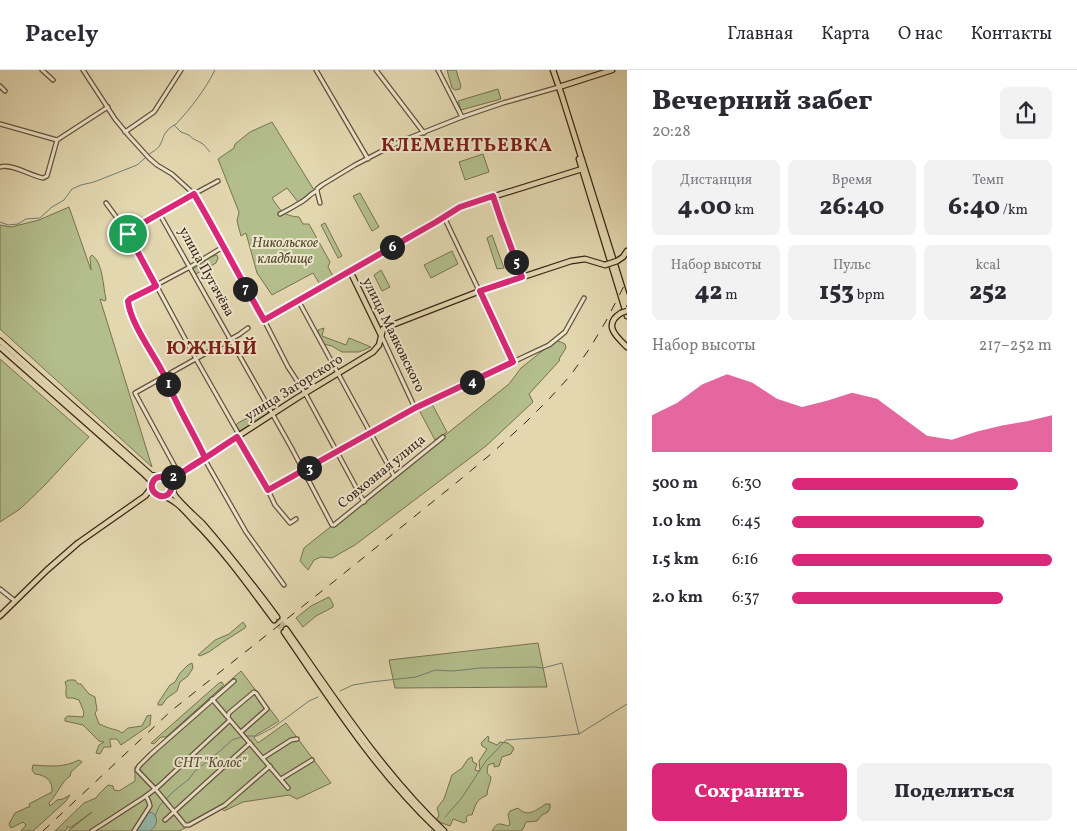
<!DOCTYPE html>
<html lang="ru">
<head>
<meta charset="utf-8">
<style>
	body { margin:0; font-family:Vollkorn,serif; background:#f2f2f3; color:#2b2b33; height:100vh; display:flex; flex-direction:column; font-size:19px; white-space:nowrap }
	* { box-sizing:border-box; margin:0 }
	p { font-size:16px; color:#7c7c81 }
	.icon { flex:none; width:28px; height:28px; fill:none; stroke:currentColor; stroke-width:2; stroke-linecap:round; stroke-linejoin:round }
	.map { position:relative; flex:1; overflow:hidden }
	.drawer { display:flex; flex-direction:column; background:#fff; width:450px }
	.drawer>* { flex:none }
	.pin { position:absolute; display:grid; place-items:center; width:42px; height:42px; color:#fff; margin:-21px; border:2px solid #fff; border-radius:50%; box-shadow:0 1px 5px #0007 }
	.km { position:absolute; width:25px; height:25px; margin:-12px; border-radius:50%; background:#222; color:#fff; font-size:14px; line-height:25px; text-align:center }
	.round { display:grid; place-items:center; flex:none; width:52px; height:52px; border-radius:8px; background:#f2f2f3 }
	.overview { display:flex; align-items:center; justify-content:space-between; height:85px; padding:0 25px }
	h1 { font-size:28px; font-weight:800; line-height:38px }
	.stats { display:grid; grid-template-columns:repeat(3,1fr); gap:8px; height:85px; padding:5px 25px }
	.stats div { display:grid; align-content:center; border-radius:8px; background:#f2f2f3; text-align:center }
	.stats b { font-size:25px; font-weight:800 }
	.stats small { font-size:14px; font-weight:400 }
	.stats p { font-size:14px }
	.chart { height:140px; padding:10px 25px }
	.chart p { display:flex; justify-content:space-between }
	.chart svg { width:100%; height:90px; margin-top:5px; fill:#db2777; opacity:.7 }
	.action { display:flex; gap:10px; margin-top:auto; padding:10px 25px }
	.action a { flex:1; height:58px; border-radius:8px; background:#db2777; color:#fff; font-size:20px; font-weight:800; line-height:58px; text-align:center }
	.action a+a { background:#f2f2f3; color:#2b2b33 }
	ul { padding:0 25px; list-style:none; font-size:16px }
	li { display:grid; grid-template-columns:80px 60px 1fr; align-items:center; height:38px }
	li i { height:12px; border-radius:6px; background:#db2777 }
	header { display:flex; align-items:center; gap:30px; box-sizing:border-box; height:70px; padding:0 25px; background:#fff; border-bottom:1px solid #e1e1e2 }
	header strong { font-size:24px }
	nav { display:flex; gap:28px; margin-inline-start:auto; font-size:18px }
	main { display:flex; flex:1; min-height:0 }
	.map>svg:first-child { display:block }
	.green { fill:#b3be8c; stroke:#767252 }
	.water { fill:#95b9ae; stroke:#707e72 }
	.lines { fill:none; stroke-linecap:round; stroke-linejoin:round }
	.stream { stroke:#707e72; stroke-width:1 }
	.major-tunnel { stroke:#c1b491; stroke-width:4.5; stroke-dasharray:4.5 2; stroke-linecap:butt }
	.minor-casing { stroke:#64523d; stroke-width:5.5 }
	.major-casing { stroke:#392617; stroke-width:7 }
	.minor { stroke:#ede5cc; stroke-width:3 }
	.major { stroke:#e3d7b0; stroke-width:4.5 }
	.rail { stroke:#392617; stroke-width:1; stroke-dasharray:9 9; stroke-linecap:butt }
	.major-bridge-casing { stroke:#392617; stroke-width:7; stroke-linecap:butt }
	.major-bridge { stroke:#e3d7b0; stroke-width:4.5 }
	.route-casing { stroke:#fff; stroke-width:10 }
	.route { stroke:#db2777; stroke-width:6 }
	.labels { text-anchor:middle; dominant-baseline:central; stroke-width:4; stroke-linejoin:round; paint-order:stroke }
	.park-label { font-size:14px; font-style:italic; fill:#584c34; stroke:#ede5cc }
	.street-label { font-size:14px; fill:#392617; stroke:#ede5cc }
	.district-label { font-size:19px; font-weight:bold; letter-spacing:1px; fill:#7a1f14; stroke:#ede5cc }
</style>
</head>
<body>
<header>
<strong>Pacely</strong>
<nav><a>Главная</a><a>Карта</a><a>О нас</a><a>Контакты</a></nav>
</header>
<main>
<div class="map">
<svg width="627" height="761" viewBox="0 0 627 761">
	<rect width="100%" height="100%" fill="#e3d7b0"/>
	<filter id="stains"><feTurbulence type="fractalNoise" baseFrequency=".004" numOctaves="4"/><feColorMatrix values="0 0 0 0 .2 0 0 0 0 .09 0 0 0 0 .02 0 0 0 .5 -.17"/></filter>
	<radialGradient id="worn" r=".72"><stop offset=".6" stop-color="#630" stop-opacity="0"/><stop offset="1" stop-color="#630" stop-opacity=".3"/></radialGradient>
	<g class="green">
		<path d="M447 0H456L461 16 460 19 455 20 452 18Z"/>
		<path d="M498 19 501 29 461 40 458 31Z"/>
		<path d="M272 52 314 120 298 132 287 118 272 128C280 140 283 146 299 147L303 154H309L330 192 328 197 334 208 321 216 313 203 272 225 257 203 246 163 241 166 237 151 239 142 218 89 234 78 235 74 250 62Z"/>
		<path d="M483 84 489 102 465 110 459 92Z"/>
		<path d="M360 123 379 157 372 161 353 126Z"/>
		<path d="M69 137 91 200 90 187 92 185C103 192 103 217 106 229L105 231 100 229 152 397 0 259V155L11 157 39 150Z"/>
		<path d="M325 153 342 186 338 188 321 155Z"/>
		<path d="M492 165 504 198 497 199 487 168Z"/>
		<path d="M452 181 458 194 431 208 424 195Z"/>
		<path d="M217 185 218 188 216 193 196 204 193 200 194 198C202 194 208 187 217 185Z"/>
		<path d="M381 200 390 217 382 221 374 205Z"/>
		<path d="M324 258 322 266 346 275 349 268 371 277 359 282H342L332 276 324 274 319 265 318 260Z"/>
		<path d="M556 270 565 274 566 278 559 289 560 290 529 324 533 332 486 376 355 475 332 488 321 487 314 490 308 500 300 491 304 478 509 314 521 298Z"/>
		<path d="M0 289 89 367 45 415 20 439 0 452Z"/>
		<path d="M432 334 447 362 435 370 419 340Z"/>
		<path d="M266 338 268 343 240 361 236 355 238 353Z"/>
		<path d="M329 527 333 534V537L316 546 303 557 296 548 311 536Z"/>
		<path d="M243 552 246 556 245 558 223 572 209 582 200 586 198 585 215 570 229 564Z"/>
		<path d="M538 573 547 617 395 618 389 590Z"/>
		<path d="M192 593 193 598 188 606 180 612 177 621 167 628 162 635H158V633L170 615 175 612 180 603 188 595Z"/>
		<path d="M241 601 279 651 256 665 254 668 258 673 286 653 331 713 297 729 289 725 243 732 224 741 222 739 179 761H68L92 742 70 758 67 756V759L65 761H55L84 733 96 728 99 724 108 715 113 716 114 720 119 721 135 711V697L223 616 166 667H161L154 674 151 673 219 613 222 612 224 616Z"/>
		<path d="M69 610H75L78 614H81L89 624 95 627 97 640 95 643 99 654C103 655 105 657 109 658 114 660 117 659 122 663L128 658 142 656 147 646 151 645 150 655 121 675 117 669H110V672L111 677H104L100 684 96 683 99 675 104 672 99 671 83 655 65 651V648L68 646 83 647 84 642 79 630 73 628H67C64 622 68 619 65 612Z"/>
		<path d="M488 666 489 668 488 671 497 675 500 672 508 673 514 678 511 684 502 687 499 696 494 697V693L488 695 487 703 491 707C491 713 487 718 487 725 476 730 476 734 472 745H468L466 748 467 751 464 753 453 749 450 756 439 752 437 749 439 745 437 738 444 729 452 705 462 698 468 689 472 687 473 692 477 694 475 700 478 701 480 700 479 691 487 679 482 676 481 673Z"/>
		<path d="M79 690 82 692 71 702 70 706C61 712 57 725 49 733L50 736 57 730 63 729 70 725 66 731 33 761H21L26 755 23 752 11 758 9 754 15 743 28 737H30L29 734 52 722C53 711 46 705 35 704L32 700 33 695C50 696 63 698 79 690Z"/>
		<path d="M546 734H550V738L548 742 542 745 537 751 526 752 523 759 521 761H492C498 751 499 754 509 756L510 753 508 745 510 741 518 738C528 748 536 740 546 734Z"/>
	</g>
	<path class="water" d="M149 742 153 743C159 749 157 756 150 761H137Z"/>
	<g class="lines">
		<g class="stream">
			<path d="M174 55 181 62 189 65 192 68 203 74 210 82"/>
			<path d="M148 85C152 82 158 79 160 75 163 70 163 65 167 61 169 58 173 56 176 54 191 38 205 20 215 0"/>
			<path d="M0 152 8 155 18 154 26 149 40 148 52 137 64 130 72 119 81 115 94 112 137 95 145 88"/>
			<path d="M340 621 353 615 371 612 416 607 435 600 453 601 480 598 534 597 543 598 562 593 579 664"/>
			<path d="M155 746 160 735 174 721 189 709 195 701 220 681 232 670 244 666H257L274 657 309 631 318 627"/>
			<path d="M445 747 461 729 486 691 506 670 548 667 579 664 627 634"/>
			<path d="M431 761 432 760"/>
		</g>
		<g class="major-tunnel">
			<path d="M277 547 286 559"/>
			<path d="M274 550 284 562"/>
		</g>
		<g class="minor-casing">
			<g id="minor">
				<path d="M42 0 53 10"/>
				<path d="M83 0 115 49 129 66 149 88 157 95 172 104 194 124 223 177 243 216 264 250 288 297 305 323 364 432"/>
				<path d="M316 0 368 89"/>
				<path d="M376 0 424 63"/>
				<path d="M438 0 462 47"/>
				<path d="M0 16 5 21"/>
				<path d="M0 54 57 70"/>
				<path d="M125 62 154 42 181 0"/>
				<path d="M57 70 108 37"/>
				<path d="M0 97C10 93 32 106 43 108L47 106 57 70"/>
				<path d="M493 126 501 150 522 207"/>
				<path d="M106 133 128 163 196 289 238 363 237 367 268 420 275 435 290 453 296 449"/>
				<path d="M320 133 317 121V119L322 115 355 95 399 72 462 47 503 33 559 17"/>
				<path d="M159 143 291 377 332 455H334L443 367"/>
				<path d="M280 144C288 140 295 136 303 131 308 128 311 123 317 121"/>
				<path d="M444 147 513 292"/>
				<path d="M127 162 194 124 218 111"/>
				<path d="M223 177 190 197 130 229 128 231 130 242 140 262 163 303 176 331 198 371 205 390 246 462 284 515"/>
				<path d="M298 230 394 406"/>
				<path d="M264 250 350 201"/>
				<path d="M382 267 415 338"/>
				<path d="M179 404 135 323 240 264 241 263 248 258"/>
				<path d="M268 420 415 338 549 275 565 262 584 228"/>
				<path d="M0 519 15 531"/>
				<path d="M234 611 151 684 139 696 137 700 157 721 185 755H189L225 735 270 696"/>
				<path d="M212 629 288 718"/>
				<path d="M228 647 229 643 254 622 256 623 267 639 241 662"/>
				<path d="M263 688 291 670 297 669"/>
				<path d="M281 709 312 690"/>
				<path d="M165 750 250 673"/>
				<path d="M92 761 146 726 159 716 229 651"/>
				<path d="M134 761 150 736 149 732 146 726"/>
			</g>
		</g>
		<g class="major-casing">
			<g id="major">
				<path d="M553 0 561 23 627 233"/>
				<path d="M559 17 612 0"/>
				<path d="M579 89 627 246"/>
				<path d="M617 191 623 187 627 181"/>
				<path d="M621 243C602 255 617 267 627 277"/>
				<path d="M381 265 350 201 460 137 582 99"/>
				<path d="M0 271 151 405C157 407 165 405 169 410 174 414 171 422 176 427 184 437 194 445 203 454 229 484 253 515 277 547"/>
				<path d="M0 277 143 403 150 410 152 416"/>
				<path d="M158 407C142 418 162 436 171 419"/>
				<path d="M166 407H175L187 399 297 328 373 282 379 275 383 259 387 257 480 221 571 191 585 189 605 195"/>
				<path d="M162 426C175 429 184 440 193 450 223 480 248 515 274 550"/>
				<path d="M0 546 47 500 78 473 145 426 152 417"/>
				<path d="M286 559C335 629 382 702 444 761"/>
				<path d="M284 562C331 631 377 703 439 761"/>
			</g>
		</g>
		<use href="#minor" class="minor"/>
		<use href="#major" class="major"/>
		<path class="rail" d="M43 761 171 641 332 513 456 413 491 384 526 352 549 329 570 306 590 278 606 251 627 210"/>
		<g class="major-bridge-casing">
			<g id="major-bridge">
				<path d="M605 195 617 191"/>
				<path d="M621 243 627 241"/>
			</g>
		</g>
		<use href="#major-bridge" class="major-bridge"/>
	</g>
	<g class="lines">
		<g class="route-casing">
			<path id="route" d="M128 164 156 216 130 229 128 231C130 252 152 282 162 301 168 311 171 322 177 333 186 352 196 368 205 388 195 394 184 400 176 408 172 413 173 421 167 425 160 429 150 422 152 414 155 403 165 408 172 407 175 407 177 406 179 404 199 393 218 379 237 367L268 420 415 338 513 292 480 221 522 207 501 150 493 126 460 137 436 152 264 250C240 208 218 165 194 124L127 162 128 164"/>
		</g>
		<use href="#route" class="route"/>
	</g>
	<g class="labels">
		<g class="park-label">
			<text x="285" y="173">Никольское<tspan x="285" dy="16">кладбище</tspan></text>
			<text x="210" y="693">СНТ "Колос"</text>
		</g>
		<g class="street-label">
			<text transform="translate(206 202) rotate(61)">улица Пугачёва</text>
			<text transform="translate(393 265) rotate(64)">улица Маяковского</text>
			<text transform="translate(294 318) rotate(-32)">улица Загорского</text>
			<text transform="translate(382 402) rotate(-39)">Совхозная улица</text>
		</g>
		<g class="district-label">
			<text x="467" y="76">КЛЕМЕНТЬЕВКА</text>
			<text x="212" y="279">ЮЖНЫЙ</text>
		</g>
	</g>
	<rect width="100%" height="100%" filter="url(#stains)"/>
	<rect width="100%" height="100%" fill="url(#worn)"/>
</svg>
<div class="pin" style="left:128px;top:164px;background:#1e9e55"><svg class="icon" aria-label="arrive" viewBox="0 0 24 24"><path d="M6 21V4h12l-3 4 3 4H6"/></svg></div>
<b class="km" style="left:168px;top:314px">1</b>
<b class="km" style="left:173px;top:407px">2</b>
<b class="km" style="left:309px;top:398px">3</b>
<b class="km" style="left:472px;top:312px">4</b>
<b class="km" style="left:516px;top:192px">5</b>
<b class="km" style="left:392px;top:177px">6</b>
<b class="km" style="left:245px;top:219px">7</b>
</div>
<section class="drawer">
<div class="overview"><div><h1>Вечерний забег</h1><p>20:28</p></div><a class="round"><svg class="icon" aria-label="share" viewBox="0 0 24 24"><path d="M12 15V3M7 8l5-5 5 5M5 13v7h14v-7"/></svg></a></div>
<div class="stats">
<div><p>Дистанция</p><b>4.00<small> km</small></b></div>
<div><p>Время</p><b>26:40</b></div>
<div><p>Темп</p><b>6:40<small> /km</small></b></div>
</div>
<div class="stats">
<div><p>Набор высоты</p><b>42<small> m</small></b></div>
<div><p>Пульс</p><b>153<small> bpm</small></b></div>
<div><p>kcal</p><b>252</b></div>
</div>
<div class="chart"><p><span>Набор высоты</span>217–252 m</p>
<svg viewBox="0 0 160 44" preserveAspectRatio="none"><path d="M0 44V26L10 20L20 11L30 6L40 10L50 18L60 22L70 19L80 15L90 18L100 27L110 36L120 38L130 34L140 31L150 29L160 26V44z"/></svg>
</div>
<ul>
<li><b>500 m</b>6:30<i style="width:87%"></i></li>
<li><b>1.0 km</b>6:45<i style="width:74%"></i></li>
<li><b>1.5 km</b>6:16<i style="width:100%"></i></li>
<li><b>2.0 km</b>6:37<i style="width:81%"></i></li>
</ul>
<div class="action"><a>Сохранить</a><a>Поделиться</a></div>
</section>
</main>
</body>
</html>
